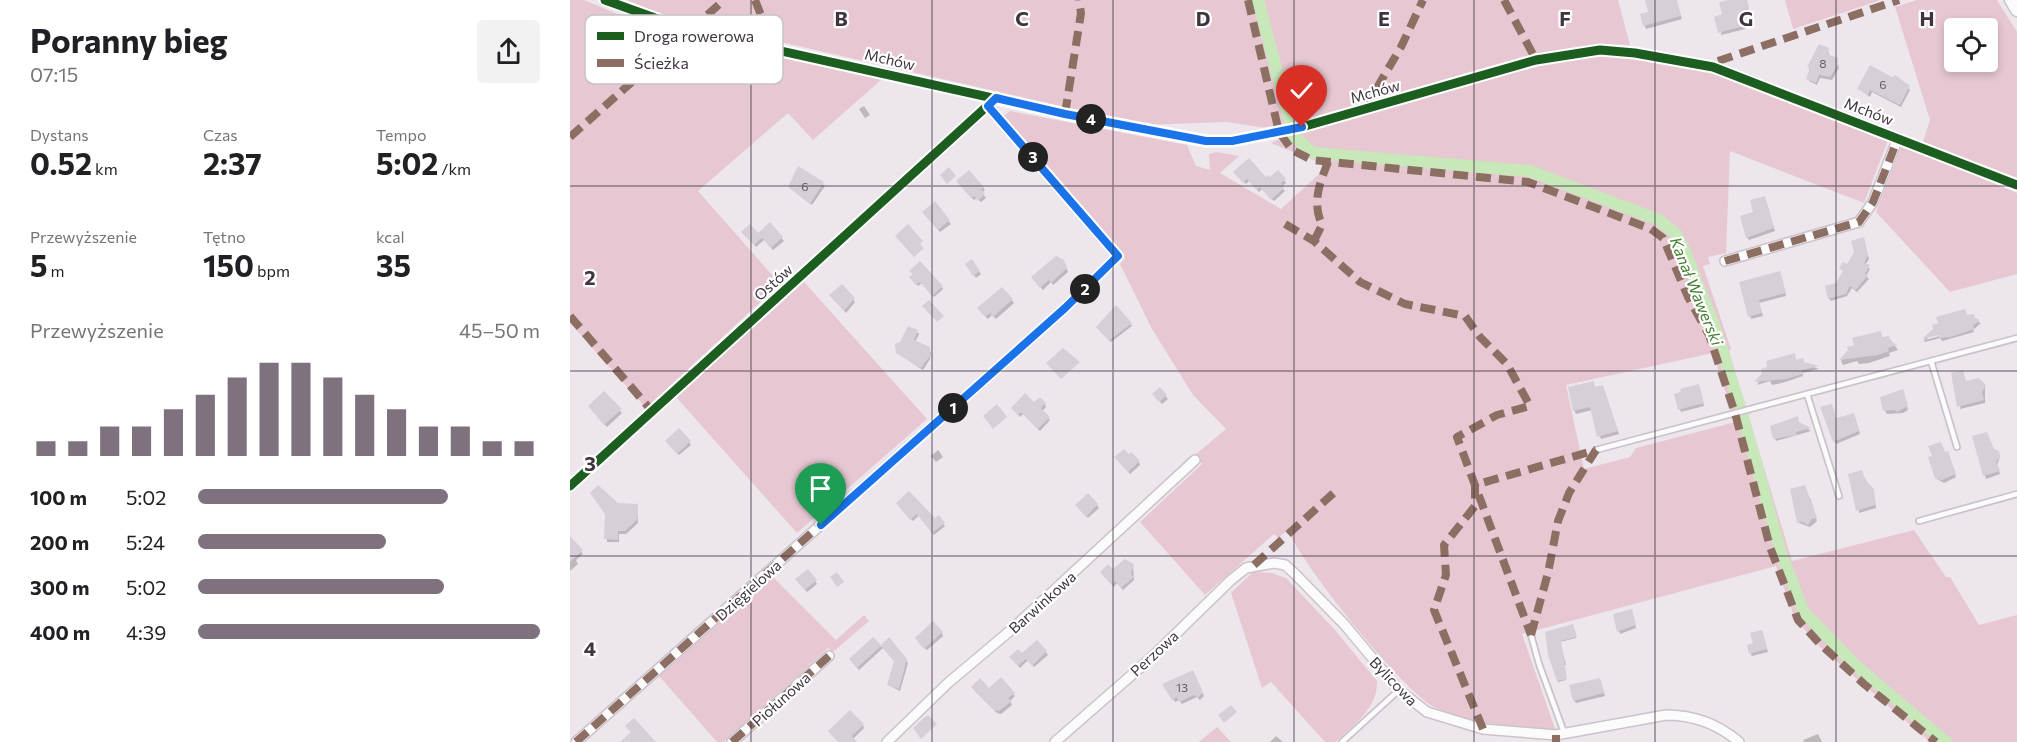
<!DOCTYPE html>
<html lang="pl">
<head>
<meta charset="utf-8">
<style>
	body { margin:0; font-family:Commissioner,sans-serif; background:#f2f2f2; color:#202124; height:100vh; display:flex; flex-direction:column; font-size:22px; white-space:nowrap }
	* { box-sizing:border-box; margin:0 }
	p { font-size:20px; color:#757577 }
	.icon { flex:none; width:33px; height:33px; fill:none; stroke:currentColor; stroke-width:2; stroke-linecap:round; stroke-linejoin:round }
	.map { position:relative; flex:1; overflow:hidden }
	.side { display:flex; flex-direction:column; background:#fff; width:570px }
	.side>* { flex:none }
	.buttons { position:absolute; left:1374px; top:18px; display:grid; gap:12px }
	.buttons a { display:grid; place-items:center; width:54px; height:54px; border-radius:6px; background:#fff; box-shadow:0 3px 9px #0003; font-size:30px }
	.pin { position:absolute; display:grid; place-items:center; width:51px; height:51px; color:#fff; margin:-62px -26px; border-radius:50% 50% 50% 0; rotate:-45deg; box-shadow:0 0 6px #0007 }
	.pin .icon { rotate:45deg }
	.km { position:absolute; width:30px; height:30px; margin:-15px; border-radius:50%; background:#222; color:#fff; font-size:16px; line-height:30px; text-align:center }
	.round { display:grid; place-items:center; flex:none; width:63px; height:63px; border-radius:6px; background:#f2f2f2 }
	.overview { display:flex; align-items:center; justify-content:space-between; height:102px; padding:0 30px }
	h1 { font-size:33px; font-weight:700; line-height:45px }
	.figures { display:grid; grid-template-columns:repeat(3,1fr); gap:9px; height:102px; padding:6px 30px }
	.figures div { display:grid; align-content:center }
	.figures b { font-size:30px; font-weight:700 }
	.figures small { font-size:16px; font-weight:400 }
	.figures p { font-size:16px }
	.chart { height:168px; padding:12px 30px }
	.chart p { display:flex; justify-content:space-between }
	.chart svg { width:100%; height:108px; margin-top:6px; stroke:#7d727d; stroke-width:6 }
	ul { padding:0 30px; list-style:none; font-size:20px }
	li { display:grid; grid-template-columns:96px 72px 1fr; align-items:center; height:45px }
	li i { height:15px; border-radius:8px; background:#7d727d }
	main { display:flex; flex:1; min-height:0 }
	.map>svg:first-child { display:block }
	.green { fill:#e7c8d2; fill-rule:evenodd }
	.shadow { fill:#0003; fill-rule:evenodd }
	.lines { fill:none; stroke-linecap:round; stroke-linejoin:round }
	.canal { stroke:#c7e8b9; stroke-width:12 }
	.building { fill:#d6cfd7 }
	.service-casing { stroke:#cbc3cb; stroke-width:8 }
	.minor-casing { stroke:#cbc3cb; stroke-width:12 }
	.tertiary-casing { stroke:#cbc3cb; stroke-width:15 }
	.service { stroke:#fcfbfc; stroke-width:4.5 }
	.minor { stroke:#fcfbfc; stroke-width:9 }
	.tertiary { stroke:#fcfbfc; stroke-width:12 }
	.quiet { stroke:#8d6e63; stroke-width:8; stroke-dasharray:15 8; stroke-linecap:butt }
	.cycleway-casing { stroke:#fff; stroke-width:13 }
	.cycleway { stroke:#1b5e20; stroke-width:9 }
	.route-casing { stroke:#fff; stroke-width:12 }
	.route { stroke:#1a73e8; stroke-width:8 }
	.grid { fill:none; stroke:#403441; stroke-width:1.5; stroke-opacity:0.55 }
	.labels { text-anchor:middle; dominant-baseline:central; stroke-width:4.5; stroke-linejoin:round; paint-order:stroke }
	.number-label { font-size:12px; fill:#665c67 }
	.street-label { font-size:15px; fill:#403441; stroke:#fff }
	.water-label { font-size:16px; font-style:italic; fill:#437f2e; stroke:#fff }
	.key { fill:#fff; stroke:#c6c2c6; stroke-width:1.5 }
	.key-label { font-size:16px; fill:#403441 }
	.grid-label { font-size:20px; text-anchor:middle; font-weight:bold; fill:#403441; stroke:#fff; stroke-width:4.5; stroke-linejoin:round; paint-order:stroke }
</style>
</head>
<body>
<main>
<section class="side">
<div class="overview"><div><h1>Poranny bieg</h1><p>07:15</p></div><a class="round"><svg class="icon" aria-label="share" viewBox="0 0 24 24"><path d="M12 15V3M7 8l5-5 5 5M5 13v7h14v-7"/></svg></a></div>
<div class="figures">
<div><p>Dystans</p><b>0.52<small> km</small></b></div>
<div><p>Czas</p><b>2:37</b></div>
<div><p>Tempo</p><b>5:02<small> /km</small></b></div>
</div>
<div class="figures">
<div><p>Przewyższenie</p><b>5<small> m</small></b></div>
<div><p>Tętno</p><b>150<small> bpm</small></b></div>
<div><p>kcal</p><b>35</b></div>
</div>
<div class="chart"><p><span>Przewyższenie</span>45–50 m</p>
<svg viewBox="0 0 160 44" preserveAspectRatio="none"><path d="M5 44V38M15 44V38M25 44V32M35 44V32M45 44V25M55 44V19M65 44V12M75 44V6M85 44V6M95 44V12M105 44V19M115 44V25M125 44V32M135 44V32M145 44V38M155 44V38"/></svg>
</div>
<ul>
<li><b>100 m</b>5:02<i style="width:73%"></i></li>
<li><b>200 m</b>5:24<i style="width:55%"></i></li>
<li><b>300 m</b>5:02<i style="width:72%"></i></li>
<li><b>400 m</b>4:39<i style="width:100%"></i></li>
</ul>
</section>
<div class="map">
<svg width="1447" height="742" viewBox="0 0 1447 742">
	<rect width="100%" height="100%" fill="#ede6ed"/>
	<g class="green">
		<path d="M0 0H14L105 38 123 36 312 79 243 140 218 113 128 191 210 284 76 408 0 323Z"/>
		<path d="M57 0H1048L1060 45 1030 44 967 54 730 122 696 128 656 122 574 125 136 25H117Z"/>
		<path d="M1215 0H1308V1L1223 29Z"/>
		<path d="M1347 0H1427L1447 32V178L1353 142 1360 120 1325 7ZM1418 28V62H1384V28Z"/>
		<path d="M1030 56 1064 58 1134 70 1318 140 1294 203 1160 151 1156 253 1138 257 1140 264 1133 266 1161 349 1159 351 1222 561 1344 530 1376 577H1380L1409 625 1447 615V742H1360L1251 648 1225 619 1206 566 952 634 985 729C950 728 895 724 864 707 831 689 732 565 718 530L708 538 704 534 635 595 570 522 632 464 625 455 656 429 623 395 582 329 550 264 555 258 434 116 440 111 617 145 626 166 640 170 639 154 646 152 669 156 650 173 711 209 758 166 701 143 720 135 968 65 999 59ZM1143 353 1165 422 1066 448 1060 457 1014 469 996 385Z"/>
		<path d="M1332 145 1447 193V274L1380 292 1306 212Z"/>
		<path d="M234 282 357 419 227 533 106 397Z"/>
		<path d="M683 572 702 573 716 578 764 629 807 681C808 708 784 724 766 742H755L701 682 692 688 661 593Z"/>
		<path d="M202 576 266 640 294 615 299 621 263 652 258 648 154 742H147L89 676Z"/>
		<path d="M647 727 661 742H629Z"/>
	</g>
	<g class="shadow">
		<path d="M1163 0H1177L1179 11 1171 14 1175 29 1151 35 1154 16Z"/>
		<path d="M1106 1 1112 19 1076 29 1071 15Z"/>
		<path d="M1258 49 1259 56 1267 59 1269 68 1262 80 1250 78 1247 85 1239 81V67Z"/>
		<path d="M1338 87 1340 90 1331 107 1302 92 1300 97 1289 89Z"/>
		<path d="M294 106 300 115 295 118 289 109Z"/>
		<path d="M229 168 255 186 242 205 219 187Z"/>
		<path d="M399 172 415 190 412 193 416 198 411 202 407 198 404 200 389 184Z"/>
		<path d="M667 175 714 180 716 183 711 187 715 191 704 201 692 189 689 192 679 181 676 184Z"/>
		<path d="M1196 201 1205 231 1179 240 1177 237 1185 213Z"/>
		<path d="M364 204 381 224 370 232 355 215Z"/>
		<path d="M200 224 214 241 203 250 194 240 186 247 175 235H188Z"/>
		<path d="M1294 242 1299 259 1295 265 1300 269 1296 276 1299 279 1287 292 1282 288 1277 296 1261 301 1259 298 1274 272 1271 268 1277 266Z"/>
		<path d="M402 261 411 274 406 278 397 265Z"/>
		<path d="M495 264 498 272 483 285 481 282 473 290 464 280Z"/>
		<path d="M1211 275 1216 296 1189 303 1193 316 1181 319 1171 283Z"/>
		<path d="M342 280 372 287 373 289 364 297 352 283 348 286Z"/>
		<path d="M432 289 444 303 426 319 422 315 418 319 410 311Z"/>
		<path d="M263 298 283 299 285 302 276 313Z"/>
		<path d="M546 307 562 326 541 342 529 329Z"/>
		<path d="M1397 317 1411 323 1403 330 1404 332 1372 341 1370 338 1355 342 1354 340 1364 329ZM1375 332 1376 334 1356 340 1360 336Z"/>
		<path d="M347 332 349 334 345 342 361 352 360 359 353 370 327 353Z"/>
		<path d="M1310 333 1313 339 1318 337 1328 350 1319 353 1320 356 1299 363 1289 364 1287 361 1273 365 1271 361 1280 351Z"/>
		<path d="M1226 358V361L1249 369 1232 373 1233 376 1212 383 1202 385 1200 381 1187 385 1194 373Z"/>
		<path d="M1396 382 1415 386V403L1390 409Z"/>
		<path d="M1025 388 1034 390 1049 434 1031 439 1022 410 1006 414 1004 410Z"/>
		<path d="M590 389 598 399 592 404 586 397Z"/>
		<path d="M1130 389 1134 406 1111 412 1110 409Z"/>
		<path d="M34 393 52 413 37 427 21 409Z"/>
		<path d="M1334 394 1338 410 1333 413 1317 414 1315 411Z"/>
		<path d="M464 404H475L476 407 472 411 480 420 470 431 453 414 450 417 445 411Z"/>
		<path d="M1252 408 1266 420 1285 417 1290 434 1266 444Z"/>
		<path d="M1229 423 1241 431 1206 441 1205 439Z"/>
		<path d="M1404 437 1430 456 1427 465 1430 474 1416 479Z"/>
		<path d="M119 442 121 445 109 455 99 444Z"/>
		<path d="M368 450 373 457 366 462 361 456Z"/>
		<path d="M1375 453 1379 455 1386 477 1374 483 1367 479Z"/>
		<path d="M548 460 569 462 570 465 560 474Z"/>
		<path d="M1291 472 1304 494 1306 508 1289 513Z"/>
		<path d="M1240 497 1247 521 1240 527 1229 523Z"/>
		<path d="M48 504 67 505 68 523 56 534H49V542H37V515Z"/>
		<path d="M527 505 529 508 518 518 509 508Z"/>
		<path d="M329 506 364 520 368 517 375 526 364 535 349 515 343 521Z"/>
		<path d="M0 538 13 554 6 560 8 564 0 571Z"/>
		<path d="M563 565 564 580 553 590 547 583 544 587 533 575Z"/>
		<path d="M245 581 247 584 237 592 228 582Z"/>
		<path d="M1062 614 1066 628 1050 634 1044 615Z"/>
		<path d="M1002 626 1006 638 990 642 996 665 992 666 996 680 988 682 980 655Z"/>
		<path d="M372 633 373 636 357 650 348 641Z"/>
		<path d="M1193 634 1198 652 1182 656 1181 654Z"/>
		<path d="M303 639 311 647 319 639 338 663 330 691 318 685 325 662 313 648 289 670 282 662Z"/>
		<path d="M467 642 478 655 464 667 458 660 450 668 443 660Z"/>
		<path d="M622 672 634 696 630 700 627 697 612 704 609 700 605 702 594 684Z"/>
		<path d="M1031 682 1035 696 1006 703 1004 700Z"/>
		<path d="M404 690 443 694 445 696 440 701 442 705 431 714 427 713Z"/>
		<path d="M293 725 294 728 283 739 284 742H269Z"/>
		<path d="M1248 734 1252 742H1234L1233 740Z"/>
		<path d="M706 736 713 742H700Z"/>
	</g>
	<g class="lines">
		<path class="canal" d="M688 0 724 137 743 153 960 171 1089 220 1106 234 1115 252 1146 331 1171 410 1211 553 1233 611 1285 665 1376 742"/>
	</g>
	<g class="building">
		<path d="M1075 0H1107L1111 16 1073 26 1070 14 1078 12Z"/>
		<path d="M1158 0H1177L1179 8 1170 11 1174 26 1148 33 1144 17 1152 14 1149 2Z"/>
		<path d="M1249 44 1259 48 1257 54 1268 58V65L1260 77 1249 75 1246 83 1236 79 1240 68 1237 67Z"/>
		<path d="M1300 65 1322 77 1325 75 1340 86 1330 105 1300 90 1298 95 1287 89Z"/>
		<path d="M679 158 696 177 698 175 700 177 708 170 716 179 711 183 714 188 701 200 690 187 687 190 677 179 673 183 663 172Z"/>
		<path d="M228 166 254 182 240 204 218 187Z"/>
		<path d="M379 167 386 176 377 184 370 175Z"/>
		<path d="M399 170 414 187 411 189 415 194 408 201 404 196 401 198 386 181Z"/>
		<path d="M1195 196 1204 228 1176 238 1170 216 1183 212 1180 200Z"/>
		<path d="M365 201 380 220 368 230 352 212Z"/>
		<path d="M200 222 213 237 201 248 192 238 184 245 171 232 180 224 188 233Z"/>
		<path d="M338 224 353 241 350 244 354 248 344 257 325 236Z"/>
		<path d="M1294 237 1298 255 1294 263 1300 265 1295 274 1298 275 1286 290 1280 286 1276 294 1258 299 1255 286 1266 283 1273 271 1269 268 1273 262 1277 264 1284 252 1281 241Z"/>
		<path d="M486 256 494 260 497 268 481 283 479 280 470 288 461 277Z"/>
		<path d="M402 259 410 271 403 276 395 264Z"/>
		<path d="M350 261 373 286 362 296 350 282 346 285 339 277 343 274 339 271Z"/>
		<path d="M1210 271 1216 293 1189 300 1192 313 1178 317 1169 282Z"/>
		<path d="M272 284 285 298 274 311 259 295Z"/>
		<path d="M432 287 443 299 423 317 420 313 415 317 407 308Z"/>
		<path d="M359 300 374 316 367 322 352 306Z"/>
		<path d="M546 305 562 323 539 341 526 327Z"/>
		<path d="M1395 309 1397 315 1404 314 1405 318 1410 320 1403 326 1404 329 1381 337 1369 338V335L1352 339 1363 329 1362 325 1368 323 1366 317Z"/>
		<path d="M338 326 348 330 344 340 360 347V356L351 368 326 353 325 344 330 342Z"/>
		<path d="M1311 331 1312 337 1319 336 1320 341 1327 345 1318 348 1319 351 1308 355 1269 360 1278 350 1277 347 1284 345 1282 338Z"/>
		<path d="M493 348 510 362 491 379 476 363Z"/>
		<path d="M1225 353 1226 360 1233 358 1234 362 1249 366 1232 370 1233 374 1216 379 1184 382 1192 373 1191 369 1197 367 1196 361Z"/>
		<path d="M1393 370 1396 381 1409 378 1416 385 1412 392 1414 400 1387 407 1381 373Z"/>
		<path d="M1024 381 1025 387 1033 385 1048 431 1027 437 1020 407 1003 411 998 387Z"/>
		<path d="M1129 384 1134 403 1108 410 1104 394 1111 392 1110 389Z"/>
		<path d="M590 387 597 395 589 402 582 394Z"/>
		<path d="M1333 389 1338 406 1327 412 1324 410 1313 411 1310 397Z"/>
		<path d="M34 391 52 409 34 425 18 406Z"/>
		<path d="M455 393 464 402 470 397 476 403 471 408 480 417 468 429 451 412 448 415 441 408Z"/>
		<path d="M427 404 437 417 423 429 413 416Z"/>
		<path d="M1262 404 1266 418 1284 413 1289 431 1263 442 1250 407Z"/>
		<path d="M1228 416 1229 422 1241 428 1226 432 1227 435 1203 439 1200 426Z"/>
		<path d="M109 428 121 441 107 454 95 441Z"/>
		<path d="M1417 432 1424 449 1429 451 1430 456 1426 462 1430 471 1413 476 1402 436Z"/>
		<path d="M1371 442 1375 452 1378 451 1386 474 1372 480 1365 479 1358 457 1362 456 1358 446Z"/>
		<path d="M554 449 559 454 561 452 570 461 558 472 544 457Z"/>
		<path d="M1292 470 1295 480 1304 489 1305 505 1286 511 1278 474Z"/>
		<path d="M28 485 48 503 68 504 67 520 55 531H48V540L34 539 35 514 20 493Z"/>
		<path d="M1235 485 1247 518 1242 519 1238 525 1232 522 1227 523 1220 489Z"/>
		<path d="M339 491 365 518 369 515 375 523 362 533 347 514 340 520 326 503Z"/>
		<path d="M518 493 528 504 516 517 505 505Z"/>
		<path d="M0 536 13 550 0 562Z"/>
		<path d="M555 559 564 564 561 574 564 577 551 588 545 581 542 585 530 572 538 564 543 569Z"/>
		<path d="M238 569 247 580 235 590 225 579Z"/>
		<path d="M267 572 274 582 267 587 260 577Z"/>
		<path d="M1062 609 1066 625 1047 632 1043 614Z"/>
		<path d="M363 621 373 632 354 649 345 638Z"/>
		<path d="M1003 624 1007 637 991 641 997 679 987 681 978 655 975 632Z"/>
		<path d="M1192 630 1197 649 1179 654 1177 645 1183 643 1180 633Z"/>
		<path d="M303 637 311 645 319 637 337 659 329 689 317 685 324 661 311 646 287 668 279 659Z"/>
		<path d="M467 640 477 651 462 666 456 659 448 666 439 657 448 649 452 653Z"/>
		<path d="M623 670 633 692 628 698 624 695 609 702 607 697 602 700 592 684Z"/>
		<path d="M431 677 445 693 438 698 442 701 429 711 424 710 401 687 410 678 419 688Z"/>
		<path d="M1030 678 1034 693 1003 701 999 685Z"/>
		<path d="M661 705 667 712 654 723 648 715Z"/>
		<path d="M280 710 294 724 282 736 287 742H268L258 731Z"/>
		<path d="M356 716H359L367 724 351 739 343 728Z"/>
		<path d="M64 718 86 742H50L61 732 55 726Z"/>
	</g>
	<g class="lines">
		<g class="service-casing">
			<g id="service">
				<path d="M1361 361 1387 447"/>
				<path d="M1237 394 1269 496"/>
				<path d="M1026 450 1447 338"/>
				<path d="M1349 521 1447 494"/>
				<path d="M961 635 969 664 995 735"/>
				<path d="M772 742 829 690"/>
			</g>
		</g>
		<g class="minor-casing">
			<g id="minor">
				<path d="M35 0 121 31 495 114 636 141H662L732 127 966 60 1030 50 1065 53 1143 67 1447 185"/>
				<path d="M1155 261 1289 222 1303 202 1328 138"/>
				<path d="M0 486 422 102"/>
				<path d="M6 742 495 308 548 256 418 106"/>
				<path d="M162 742 259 656"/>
				<path d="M317 742 378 683 441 630 625 460"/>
				<path d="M485 742 580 659 661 580 676 568 704 563 715 565 723 572 774 624 829 690 857 712 913 729 986 735 1096 715C1124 715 1148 724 1169 742"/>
			</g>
		</g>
		<g class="tertiary-casing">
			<path id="tertiary" d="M1441 0 1447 10"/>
		</g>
		<use href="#service" class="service"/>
		<use href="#minor" class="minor"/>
		<use href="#tertiary" class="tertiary"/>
		<g class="quiet">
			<path d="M185 0 193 20 211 50"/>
			<path d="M678 0 709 132 722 150 742 160 958 182 1081 229 1093 238 1118 297 1139 335 1165 413 1200 547 1228 620 1249 643 1294 684 1366 742"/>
			<path d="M934 0 966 60"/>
			<path d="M1148 61 1329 0"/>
			<path d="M795 108 831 47 853 0"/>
			<path d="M495 114 511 13 509 0"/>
			<path d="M0 137 154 0"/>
			<path d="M715 224 744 241 790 282 835 304 895 316 910 337 937 364 960 406 927 415 887 437 961 635"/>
			<path d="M744 241 752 225C742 202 749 185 758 162"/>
			<path d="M1155 261 1289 222 1303 202 1328 138"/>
			<path d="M0 316 81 410"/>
			<path d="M684 565 768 489"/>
			<path d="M961 635 978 573 988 521 999 493 1026 450"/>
			<path d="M913 729 864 610 876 575 874 545 905 506V485L1026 450"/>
			<path d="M6 742 495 308 548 256"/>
			<path d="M162 742 259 656"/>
			<path d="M986 742V735"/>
		</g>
		<g class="cycleway-casing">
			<g id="cycleway">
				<path d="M35 0 121 31 495 114 636 141H662L732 127 966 60 1030 50 1065 53 1143 67 1447 185"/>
				<path d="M0 486 426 98"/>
			</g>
		</g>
		<use href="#cycleway" class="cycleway"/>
	</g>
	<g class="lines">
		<g class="route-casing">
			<path id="route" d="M251 525 495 308 548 256 418 106 426 98 495 114 636 141H662L732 127"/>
		</g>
		<use href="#route" class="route"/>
	</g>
	<path class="grid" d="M181 0V742M362 0V742M543 0V742M724 0V742M904 0V742M1085 0V742M1266 0V742M0 186H1447M0 371H1447M0 556H1447"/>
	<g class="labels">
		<g class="number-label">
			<text x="1253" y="63">8</text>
			<text x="1313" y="84">6</text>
			<text x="235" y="186">6</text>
			<text x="612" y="687">13</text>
		</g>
		<g class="street-label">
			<text transform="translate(320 59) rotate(13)">Mchów</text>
			<text transform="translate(805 91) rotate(-15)">Mchów</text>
			<text transform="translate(1299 111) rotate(21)">Mchów</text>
			<text transform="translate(203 282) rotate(-42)">Ostów</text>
			<text transform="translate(178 590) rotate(-42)">Dzięgielowa</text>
			<text transform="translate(472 602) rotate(-42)">Barwinkowa</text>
			<text transform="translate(584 653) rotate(-43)">Perzowa</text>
			<text transform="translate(824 681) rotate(46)">Bylicowa</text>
			<text transform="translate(211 699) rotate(-42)">Piołunowa</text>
		</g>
		<g class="water-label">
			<text transform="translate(1127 291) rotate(68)">Kanał Wawerski</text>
		</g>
	</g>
	<rect x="15" y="15" width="198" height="69" rx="9" class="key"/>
	<rect x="27" y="32" width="27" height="8" fill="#1b5e20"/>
	<rect x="27" y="59" width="27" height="8" fill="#8d6e63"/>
	<g class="key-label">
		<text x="64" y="42">Droga rowerowa</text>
		<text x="64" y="69">Ścieżka</text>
	</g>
	<g class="grid-label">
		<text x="271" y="26">B</text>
		<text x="452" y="26">C</text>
		<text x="633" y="26">D</text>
		<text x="814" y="26">E</text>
		<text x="995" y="26">F</text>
		<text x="1176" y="26">G</text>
		<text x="1357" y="26">H</text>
		<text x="20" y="285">2</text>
		<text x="20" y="471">3</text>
		<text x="20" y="656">4</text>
	</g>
</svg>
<div class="buttons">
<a><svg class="icon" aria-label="locate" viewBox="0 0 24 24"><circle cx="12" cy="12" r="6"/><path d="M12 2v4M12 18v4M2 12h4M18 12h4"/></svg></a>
</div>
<div class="pin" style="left:251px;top:525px;background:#1e9e55"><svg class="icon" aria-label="arrive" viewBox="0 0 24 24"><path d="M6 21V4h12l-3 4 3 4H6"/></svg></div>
<div class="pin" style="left:732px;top:127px;background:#d93025"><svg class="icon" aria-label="check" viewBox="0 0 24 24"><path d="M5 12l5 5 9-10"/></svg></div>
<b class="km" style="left:383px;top:408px">1</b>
<b class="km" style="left:515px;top:289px">2</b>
<b class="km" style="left:463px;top:157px">3</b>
<b class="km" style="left:521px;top:119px">4</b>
</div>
</main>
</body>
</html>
